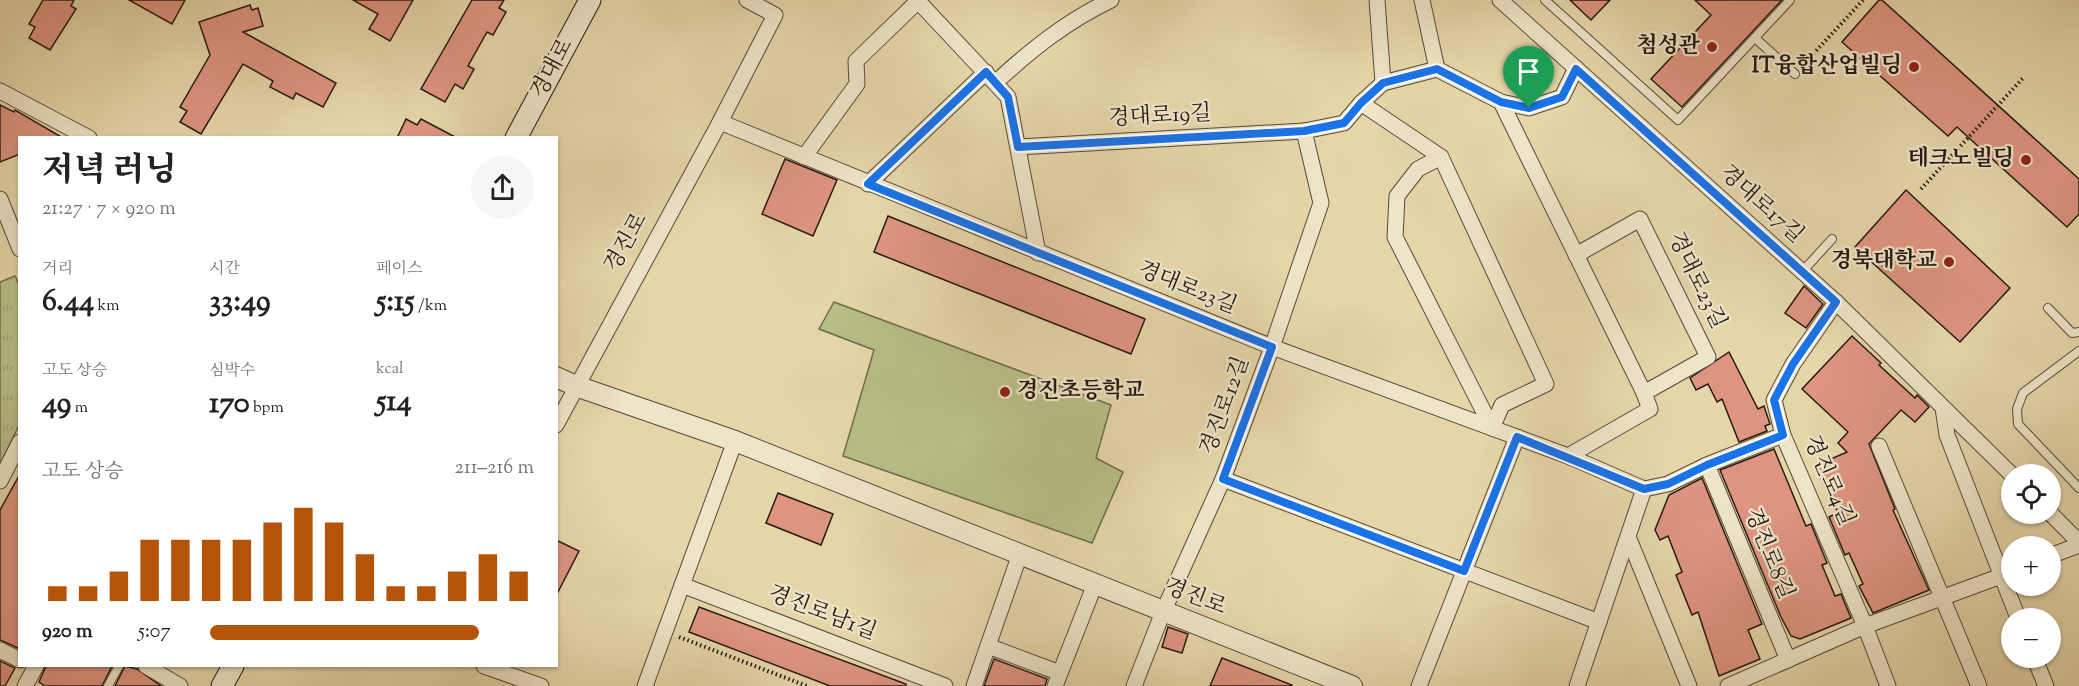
<!DOCTYPE html>
<html lang="ko">
<head>
<meta charset="utf-8">
<style>
	body { margin:0; font-family:"Sorts Mill Goudy","Noto Serif KR",serif; background:#f6f6f6; color:#222; height:100vh; display:flex; flex-direction:column; font-size:22px; white-space:nowrap }
	* { box-sizing:border-box; margin:0 }
	p { font-size:20px; color:#767676 }
	.icon { flex:none; width:33px; height:33px; fill:none; stroke:currentColor; stroke-width:2; stroke-linecap:round; stroke-linejoin:round }
	.map { position:relative; flex:1; overflow:hidden }
	.drawer { position:absolute; left:18px; top:136px; width:540px; height:531px; display:flex; flex-direction:column; background:#fff; border-radius:0px; box-shadow:0 2px 4px #0004 }
	.drawer>* { flex:none }
	.fabs { position:absolute; left:2001px; top:464px; display:grid; gap:12px }
	.fabs a { display:grid; place-items:center; width:60px; height:60px; border-radius:50%; background:#fff; box-shadow:0 2px 4px #0004; font-size:30px }
	.pin { position:absolute; display:grid; place-items:center; width:51px; height:51px; color:#fff; margin:-62px -26px; border-radius:50% 50% 50% 0; rotate:-45deg; box-shadow:0 0 6px #0007 }
	.pin .icon { rotate:45deg }
	.round { display:grid; place-items:center; flex:none; width:63px; height:63px; border-radius:32px; background:#f6f6f6 }
	.summary { display:flex; align-items:center; justify-content:space-between; height:102px; padding:0 24px }
	h1 { font-size:33px; font-weight:800; line-height:45px }
	.stats { display:grid; grid-template-columns:repeat(3,1fr); gap:9px; height:102px; padding:6px 24px }
	.stats div { display:grid; align-content:center }
	.stats b { font-size:30px; font-weight:800 }
	.stats small { font-size:16px; font-weight:400 }
	.stats p { font-size:16px }
	.chart { height:168px; padding:12px 24px }
	.chart p { display:flex; justify-content:space-between }
	.chart svg { width:100%; height:108px; margin-top:6px; stroke:#b45309; stroke-width:6 }
	ul { padding:0 24px; list-style:none; font-size:20px }
	li { display:grid; grid-template-columns:96px 72px 1fr; align-items:center; height:45px }
	li i { height:15px; border-radius:8px; background:#b45309 }
	.map>svg:first-child { display:block }
	.park { fill:url(#park-tufts); stroke:#6f6c4c; stroke-width:1.5 }
	.garden { fill:#b7bd87; stroke:#6f6c4c; stroke-width:1.5 }
	.building { fill:#de9481; stroke:#271a12; stroke-width:1.5 }
	.lines { fill:none; stroke-linecap:round; stroke-linejoin:round }
	.service-casing { stroke:#564938; stroke-width:10 }
	.minor-casing { stroke:#564938; stroke-width:17 }
	.tertiary-casing { stroke:#564938; stroke-width:22 }
	.secondary-casing { stroke:#271a12; stroke-width:23 }
	.path { stroke:#271a12; stroke-width:4; stroke-dasharray:1.5 3; stroke-linecap:butt }
	.service { stroke:#eee4c8; stroke-width:8 }
	.minor { stroke:#eee4c8; stroke-width:15 }
	.tertiary { stroke:#eee4c8; stroke-width:20 }
	.secondary { stroke:#eee4c8; stroke-width:21 }
	.route-casing { stroke:#fff; stroke-width:12 }
	.route { stroke:#1a73e8; stroke-width:8 }
	.poi-dot { fill:#8f2418; stroke:#eee4c8; stroke-width:2 }
	.labels { text-anchor:middle; dominant-baseline:central; stroke-width:4.5; stroke-linejoin:round; paint-order:stroke }
	.poi-label { font-size:22px; font-weight:bold; fill:#271a12; stroke:#eee4c8; text-anchor:end }
	.street-label { font-size:22px; fill:#271a12; stroke:#eee4c8 }
</style>
</head>
<body>
<div class="map">
<svg width="2079" height="686" viewBox="0 0 2079 686">
	<defs>
		<pattern id="park-tufts" width="24" height="20" patternUnits="userSpaceOnUse" patternTransform="scale(1.5)"><rect width="24" height="20" fill="#b7bd87"/><path d="M3 7l-1-3M5 7V3M7 7l1-3M15 17l-1-3M17 17v-4M19 17l1-3" fill="none" stroke="#9da274"/></pattern>
	</defs>
	<rect width="100%" height="100%" fill="#e5d6aa"/>
	<filter id="stains"><feTurbulence type="fractalNoise" baseFrequency=".00333" numOctaves="4"/><feColorMatrix values="0 0 0 0 .2 0 0 0 0 .09 0 0 0 0 .02 0 0 0 .5 -.17"/></filter>
	<radialGradient id="worn" r=".72"><stop offset=".6" stop-color="#630" stop-opacity="0"/><stop offset="1" stop-color="#630" stop-opacity=".3"/></radialGradient>
	<path class="park" d="M15 276 20 287 19 425 0 465V282Z"/>
	<path class="garden" d="M834 302 1111 405 1096 458 1123 472 1092 543 843 456 874 350 819 329Z"/>
	<g class="building">
		<path d="M43 0H74L71 6 76 9 50 50 29 38 35 27 29 24Z"/>
		<path d="M129 0H185L172 24Z"/>
		<path d="M353 0H413L390 41 369 29 378 14Z"/>
		<path d="M472 0H504L499 8 506 12 493 35 487 32 468 66 474 69 463 89 455 84 445 102 421 89Z"/>
		<path d="M1570 0H1610L1591 20Z"/>
		<path d="M1695 0H1782L1682 107 1651 79 1711 15Z"/>
		<path d="M1879 0H1882L2079 179V214L2067 227 1957 127 1948 136 1842 42Z"/>
		<path d="M250 5 252 10 258 8 263 26 243 32 336 83 323 107 296 93 293 99 270 87 273 81 243 64 201 134 180 122 187 111 180 107 210 55 199 22Z"/>
		<path d="M0 105 14 112 15 110 63 138H20V154L0 162Z"/>
		<path d="M406 119 417 125 421 119 457 138H397Z"/>
		<path d="M785 159 837 180 813 236 762 214Z"/>
		<path d="M1906 190 2010 288 1960 342 1855 247Z"/>
		<path d="M888 216 1145 319 1131 354 874 252Z"/>
		<path d="M1804 286 1823 304 1806 328 1785 313Z"/>
		<path d="M1852 336 1881 363 1879 365 1915 398 1917 395 1929 407 1915 422 1901 410 1869 444 1895 509 1893 510 1929 590 1873 613 1859 586 1863 584 1849 553 1845 555 1829 517 1838 513 1815 466 1847 452 1838 443 1848 432 1802 389Z"/>
		<path d="M1729 352 1758 409 1764 406 1770 424 1765 426 1767 431 1739 442 1722 399 1717 402 1708 384 1696 390 1690 378Z"/>
		<path d="M1774 449 1803 519 1806 526 1811 524 1827 563 1822 565 1835 596 1841 594 1851 618 1800 639 1791 636 1781 617 1720 470Z"/>
		<path d="M20 474V649L0 640V510Z"/>
		<path d="M1702 478 1762 624 1748 630 1760 659 1719 676 1698 612 1692 615 1676 575 1682 572 1668 536 1660 540 1655 530 1669 495Z"/>
		<path d="M778 493 833 514 821 545 766 523Z"/>
		<path d="M556 540 579 551 556 596Z"/>
		<path d="M699 607 906 684V686H830L689 632Z"/>
		<path d="M1168 627 1188 634 1182 653 1162 647Z"/>
		<path d="M1222 658 1292 685V686H1210Z"/>
		<path d="M994 659 1047 679 1045 686H984Z"/>
		<path d="M0 661 15 668 5 686H0Z"/>
		<path d="M46 666H112L102 686H45L39 682Z"/>
		<path d="M125 666 137 669 161 686H115Z"/>
	</g>
	<g class="lines">
		<g class="service-casing">
			<g id="service">
				<path d="M1545 0 1678 120 1790 0"/>
				<path d="M1755 38 1795 74"/>
				<path d="M1802 272 1832 239"/>
				<path d="M2048 308 2072 333 2079 332"/>
				<path d="M2079 351 2023 393 2017 409 2018 424 2079 488"/>
				<path d="M108 686 119 666"/>
			</g>
		</g>
		<g class="minor-casing">
			<g id="minor">
				<path d="M747 0 775 15 720 122 1272 347 1568 456 1644 489 1577 686"/>
				<path d="M917 0 1008 97 1038 253"/>
				<path d="M1377 0 1383 83"/>
				<path d="M1422 0 1437 69"/>
				<path d="M1500 0 1836 302 2012 475"/>
				<path d="M996 82C1032 49 1067 21 1111 0"/>
				<path d="M0 91 89 138"/>
				<path d="M1501 102 1529 108 1562 97 1576 68"/>
				<path d="M1361 103 1441 157"/>
				<path d="M1018 147 1304 131"/>
				<path d="M804 157 857 84 856 61 918 1"/>
				<path d="M1441 157 1546 384 1502 405 1492 428 1395 237 1397 196 1418 169Z"/>
				<path d="M868 184 986 72"/>
				<path d="M0 199 20 249"/>
				<path d="M1836 302 1793 364 1774 400 1783 435 1865 626 1888 686"/>
				<path d="M1943 408 1947 435 2018 618"/>
				<path d="M556 425 720 122"/>
				<path d="M1879 446 1979 686"/>
				<path d="M1568 456 1650 409 1644 393 1708 357 1640 219 1576 255"/>
				<path d="M1707 465 1788 660"/>
				<path d="M1223 479 1599 622"/>
				<path d="M0 481 20 442"/>
				<path d="M1644 489 1668 484 1707 465 1783 435"/>
				<path d="M2050 513 2079 542"/>
				<path d="M1629 539 1689 686"/>
				<path d="M2050 556 2079 545"/>
				<path d="M682 585 945 686"/>
				<path d="M988 646 1060 673"/>
				<path d="M0 650 20 660"/>
				<path d="M2034 657 2046 686"/>
				<path d="M146 666 180 686"/>
				<path d="M484 666 541 686"/>
				<path d="M25 686 36 666"/>
				<path d="M645 686 735 441"/>
				<path d="M974 686 1020 554"/>
				<path d="M1055 686 1095 584"/>
				<path d="M1134 686 1163 612 1223 479 1272 347 1321 203 1304 131 1344 123 1361 103 1383 83 1437 69 1501 102 1644 393"/>
				<path d="M1419 686 1517 437"/>
				<path d="M1728 686 1865 626 2012 572"/>
			</g>
		</g>
		<g class="tertiary-casing">
			<path id="tertiary" d="M556 377 576 386 735 441 1352 686"/>
		</g>
		<g class="secondary-casing">
			<g id="secondary">
				<path d="M516 138 590 0"/>
				<path d="M222 686 233 666"/>
			</g>
		</g>
		<g class="path">
			<path d="M1804 64 1863 0"/>
			<path d="M1921 189 2024 77"/>
			<path d="M679 637 807 686"/>
		</g>
		<use href="#service" class="service"/>
		<use href="#minor" class="minor"/>
		<use href="#tertiary" class="tertiary"/>
		<use href="#secondary" class="secondary"/>
	</g>
	<g class="lines">
		<g class="route-casing">
			<path id="route" d="M1437 69 1501 102 1529 108 1562 97 1576 69 1836 302 1793 364 1774 400 1783 435 1707 465 1668 484 1644 489 1517 437 1464 571 1223 479 1272 347 868 184 986 72 1008 97 1018 147 1304 131 1344 123 1361 103 1383 83Z"/>
		</g>
		<use href="#route" class="route"/>
	</g>
	<g class="poi-dot">
		<circle cx="1712" cy="47" r="6"/>
		<circle cx="1914" cy="67" r="6"/>
		<circle cx="2026" cy="160" r="6"/>
		<circle cx="1949" cy="262" r="6"/>
		<circle cx="1005" cy="392" r="6"/>
	</g>
	<g class="labels">
		<g class="poi-label">
			<text x="1700" y="47">첨성관</text>
			<text x="1902" y="67">IT융합산업빌딩</text>
			<text x="2014" y="160">테크노빌딩</text>
			<text x="1937" y="262">경북대학교</text>
			<text x="1017" y="392" text-anchor="start">경진초등학교</text>
		</g>
		<g class="street-label">
			<text transform="translate(553 69) rotate(-62)">경대로</text>
			<text transform="translate(1160 117) rotate(-3)">경대로19길</text>
			<text transform="translate(1761 205) rotate(42)">경대로17길</text>
			<text transform="translate(627 243) rotate(-61)">경진로</text>
			<text transform="translate(1696 281) rotate(64)">경대로23길</text>
			<text transform="translate(1187 289) rotate(22)">경대로23길</text>
			<text transform="translate(1226 406) rotate(-70)">경진로12길</text>
			<text transform="translate(1828 481) rotate(67)">경진로4길</text>
			<text transform="translate(1768 554) rotate(68)">경진로8길</text>
			<text transform="translate(1195 598) rotate(21)">경진로</text>
			<text transform="translate(822 614) rotate(21)">경진로남1길</text>
		</g>
	</g>
	<rect width="100%" height="100%" filter="url(#stains)"/>
	<rect width="100%" height="100%" fill="url(#worn)"/>
</svg>
<div class="fabs">
<a><svg class="icon" aria-label="locate" viewBox="0 0 24 24"><circle cx="12" cy="12" r="6"/><path d="M12 2v4M12 18v4M2 12h4M18 12h4"/></svg></a>
<a>+</a>
<a>−</a>
</div>
<div class="pin" style="left:1529px;top:108px;background:#1e9e55"><svg class="icon" aria-label="arrive" viewBox="0 0 24 24"><path d="M6 21V4h12l-3 4 3 4H6"/></svg></div>
<section class="drawer">
<div class="summary"><div><h1>저녁 러닝</h1><p>21:27 · 7 × 920 m</p></div><a class="round"><svg class="icon" aria-label="share" viewBox="0 0 24 24"><path d="M12 15V3M7 8l5-5 5 5M5 13v7h14v-7"/></svg></a></div>
<div class="stats">
<div><p>거리</p><b>6.44<small> km</small></b></div>
<div><p>시간</p><b>33:49</b></div>
<div><p>페이스</p><b>5:15<small> /km</small></b></div>
</div>
<div class="stats">
<div><p>고도 상승</p><b>49<small> m</small></b></div>
<div><p>심박수</p><b>170<small> bpm</small></b></div>
<div><p>kcal</p><b>514</b></div>
</div>
<div class="chart"><p><span>고도 상승</span>211–216 m</p>
<svg viewBox="0 0 160 44" preserveAspectRatio="none"><path d="M5 44V38M15 44V38M25 44V32M35 44V19M45 44V19M55 44V19M65 44V19M75 44V12M85 44V6M95 44V12M105 44V25M115 44V38M125 44V38M135 44V32M145 44V25M155 44V32"/></svg>
</div>
<ul>
<li><b>920 m</b>5:07<i style="width:83%"></i></li>
</ul>
</section>
</div>
</body>
</html>
